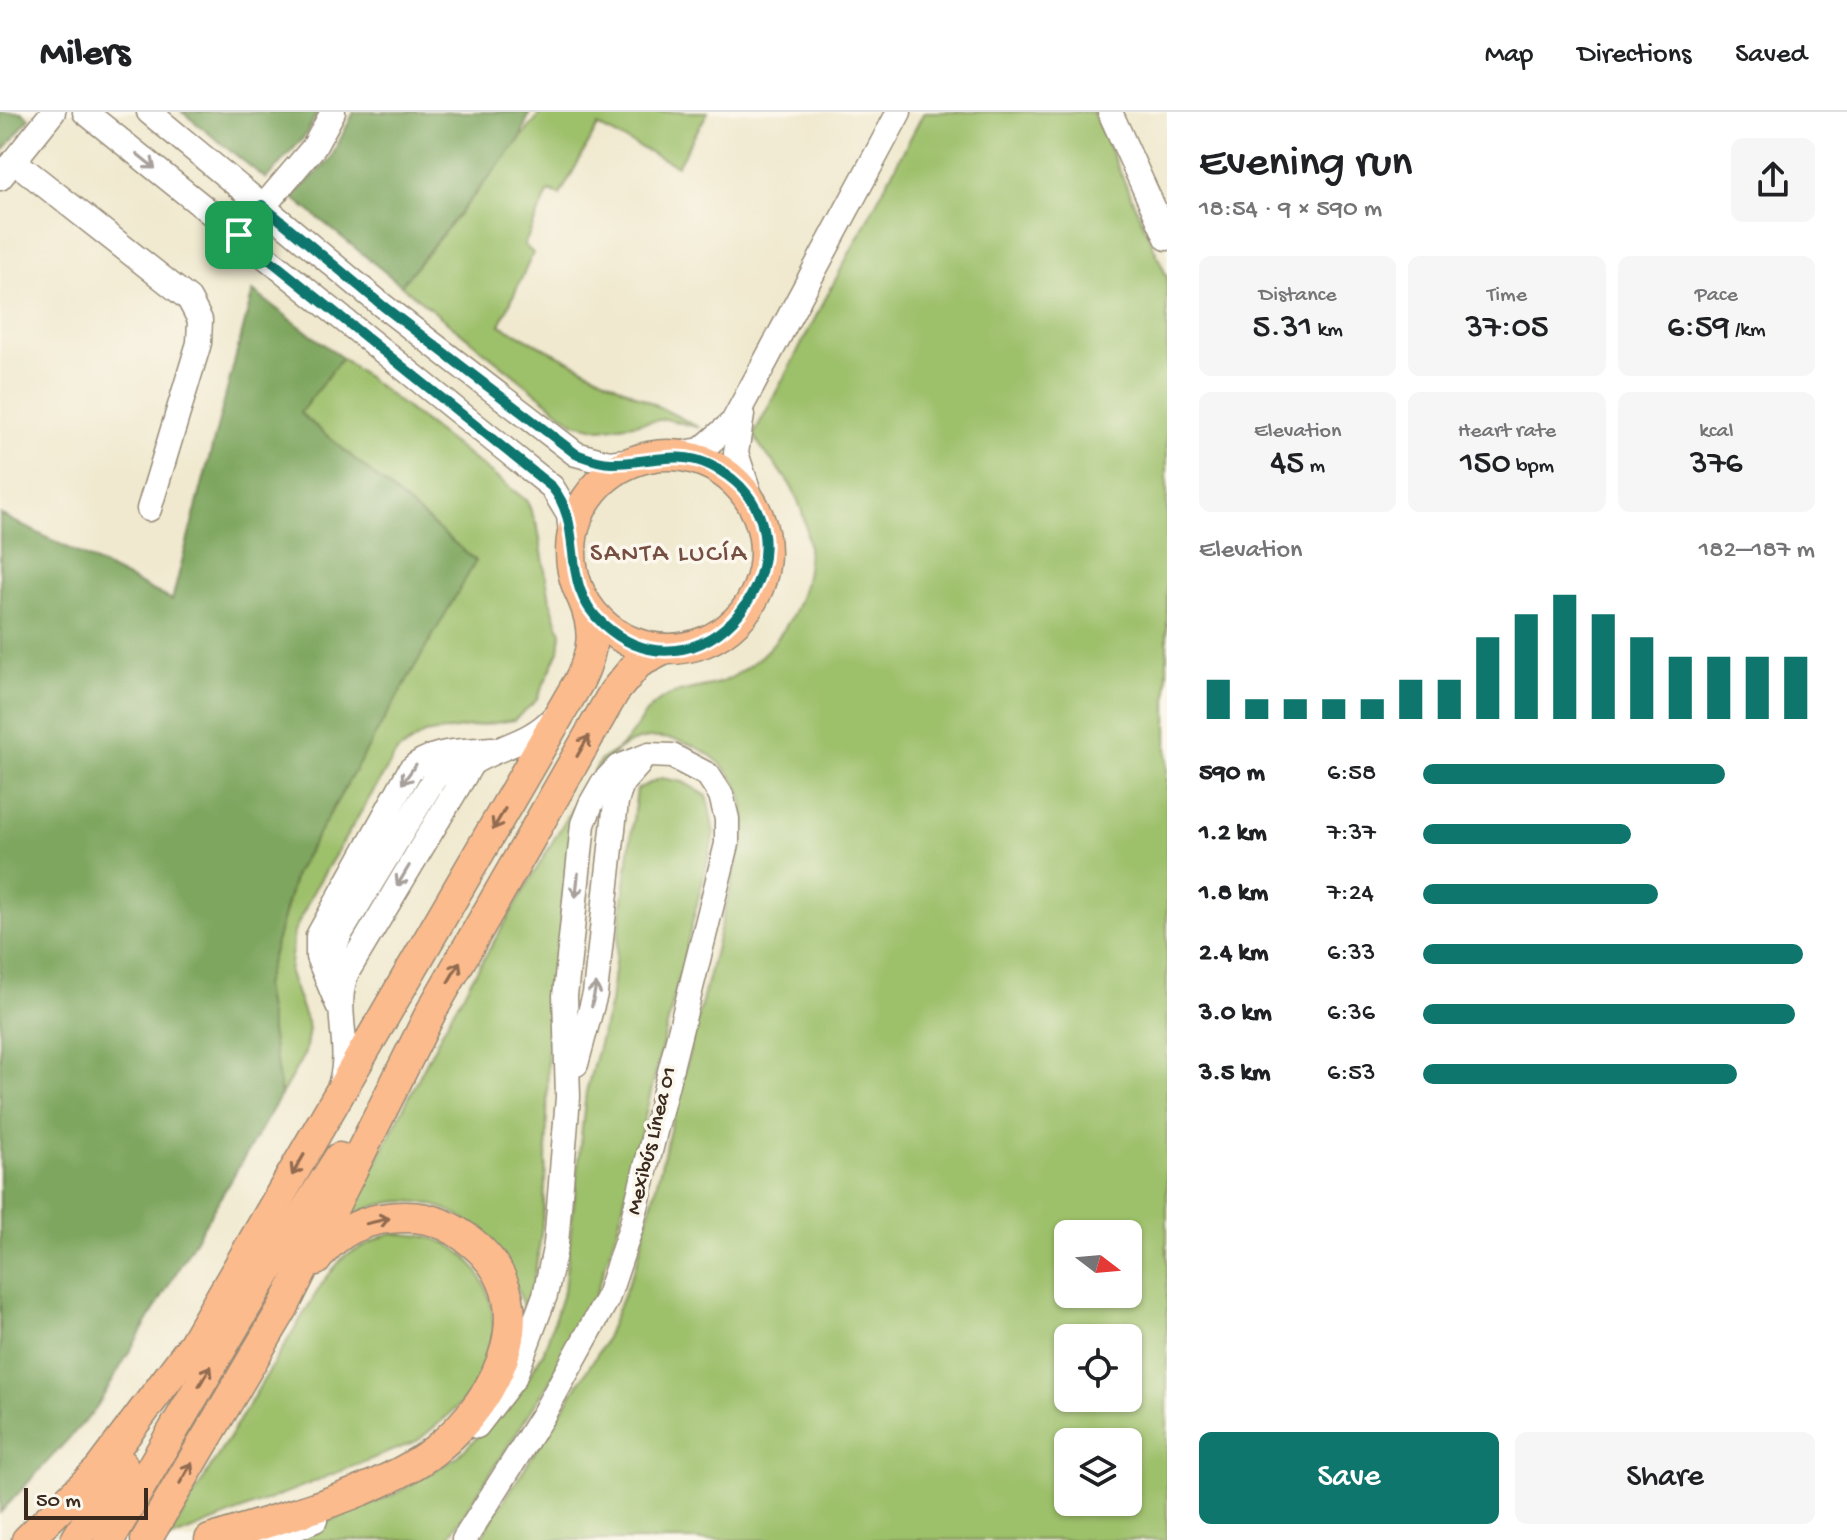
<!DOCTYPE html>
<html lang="en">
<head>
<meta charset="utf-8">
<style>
	body { margin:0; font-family:"Gochi Hand",sans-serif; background:#f6f6f6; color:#202124; height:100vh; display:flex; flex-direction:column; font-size:30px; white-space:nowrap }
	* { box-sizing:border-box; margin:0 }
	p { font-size:26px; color:#757577 }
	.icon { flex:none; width:44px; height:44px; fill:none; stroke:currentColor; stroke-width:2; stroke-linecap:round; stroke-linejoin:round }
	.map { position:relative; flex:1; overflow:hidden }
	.drawer { display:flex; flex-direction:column; background:#fff; width:680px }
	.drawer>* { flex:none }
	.needle { width:52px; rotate:106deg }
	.tools { position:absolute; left:1054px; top:1108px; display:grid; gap:16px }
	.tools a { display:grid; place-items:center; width:88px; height:88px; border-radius:12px; background:#fff; box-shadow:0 2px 6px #0004; font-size:40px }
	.scale { position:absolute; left:24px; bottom:20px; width:124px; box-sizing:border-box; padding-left:8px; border:4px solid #3b2a1e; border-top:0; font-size:22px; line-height:28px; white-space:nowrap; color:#3b2a1e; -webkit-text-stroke:6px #fbf7ec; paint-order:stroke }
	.pin { position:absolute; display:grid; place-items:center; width:68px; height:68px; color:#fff; margin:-34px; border-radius:16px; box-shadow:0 4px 12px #0006 }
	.round { display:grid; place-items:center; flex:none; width:84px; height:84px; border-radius:12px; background:#f6f6f6 }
	.overview { display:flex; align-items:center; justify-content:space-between; height:136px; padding:0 32px }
	h1 { font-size:44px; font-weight:600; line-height:60px }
	.figures { display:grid; grid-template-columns:repeat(3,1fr); gap:12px; height:136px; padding:8px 32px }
	.figures div { display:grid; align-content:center; border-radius:12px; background:#f6f6f6; text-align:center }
	.figures b { font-size:34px; font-weight:600 }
	.figures small { font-size:22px; font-weight:400 }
	.figures p { font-size:22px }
	.chart { height:224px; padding:16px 32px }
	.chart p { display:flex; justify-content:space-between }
	.chart svg { width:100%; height:144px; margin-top:8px; stroke:#0f766e; stroke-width:6 }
	.action { display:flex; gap:16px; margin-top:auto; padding:16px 32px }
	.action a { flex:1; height:92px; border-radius:12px; background:#0f766e; color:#fff; font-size:32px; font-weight:600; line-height:92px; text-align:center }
	.action a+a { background:#f6f6f6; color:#202124 }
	ul { padding:0 32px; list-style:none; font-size:26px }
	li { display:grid; grid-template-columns:128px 96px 1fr; align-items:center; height:60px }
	li i { height:20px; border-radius:10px; background:#0f766e }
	header { display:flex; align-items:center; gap:48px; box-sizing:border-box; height:112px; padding:0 40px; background:#fff; border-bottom:2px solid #e0e0e0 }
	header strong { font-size:38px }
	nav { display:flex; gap:44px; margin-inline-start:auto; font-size:28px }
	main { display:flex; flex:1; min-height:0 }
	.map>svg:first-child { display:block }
	.green { fill:#9dc06a; stroke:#6c7544; stroke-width:2; fill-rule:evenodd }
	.forest { fill:#7ea65e; stroke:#5c683e; stroke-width:2 }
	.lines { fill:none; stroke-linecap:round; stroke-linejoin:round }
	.minor-casing { stroke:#968a76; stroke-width:27 }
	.major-casing { stroke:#968a76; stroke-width:33 }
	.minor { stroke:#fff; stroke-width:24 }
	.major { stroke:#fbbb8d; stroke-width:30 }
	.oneway { stroke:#a79f9a }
	.oneway2 { stroke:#916b50 }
	.route-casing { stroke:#fff; stroke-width:16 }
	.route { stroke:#0f766e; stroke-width:10 }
	.labels { text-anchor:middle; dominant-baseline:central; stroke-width:7; stroke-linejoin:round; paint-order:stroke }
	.street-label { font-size:22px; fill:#3b2a1e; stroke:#fbf7ec }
	.quarter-label { font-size:26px; letter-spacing:2px; fill:#774f42; stroke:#fbf7ec }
</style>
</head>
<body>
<header>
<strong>Milers</strong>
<nav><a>Map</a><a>Directions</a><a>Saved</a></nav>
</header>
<main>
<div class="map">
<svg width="1167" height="1428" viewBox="0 0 1167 1428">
	<rect width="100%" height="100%" fill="#fbf7ec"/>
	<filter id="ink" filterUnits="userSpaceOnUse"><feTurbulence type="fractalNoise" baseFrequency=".0125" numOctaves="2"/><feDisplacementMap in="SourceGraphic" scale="16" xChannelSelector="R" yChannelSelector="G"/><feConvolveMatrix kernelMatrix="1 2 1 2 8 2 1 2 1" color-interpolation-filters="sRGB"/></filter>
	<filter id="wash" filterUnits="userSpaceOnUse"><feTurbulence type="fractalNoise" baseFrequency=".006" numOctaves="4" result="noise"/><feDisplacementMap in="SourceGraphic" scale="32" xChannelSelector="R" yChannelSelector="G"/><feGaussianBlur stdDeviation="1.8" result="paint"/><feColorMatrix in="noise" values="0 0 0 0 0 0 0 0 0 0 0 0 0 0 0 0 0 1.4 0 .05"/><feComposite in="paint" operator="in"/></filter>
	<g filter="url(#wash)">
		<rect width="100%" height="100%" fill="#f0e9cf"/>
		<g class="green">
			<path d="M542 0H708L677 54 598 14 560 83 549 79 524 133 533 141 500 213 700 316 666 307 601 317 574 311 401 173Z"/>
			<path d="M924 0H1093L1167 165V1428H479L603 1233 637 1150 741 734C743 715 747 698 740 680 720 626 627 600 601 661 590 685 576 713 570 739 564 766 563 796 560 824 556 857 548 892 548 926 546 1018 551 1113 525 1203 507 1118 430 1058 347 1107L449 906 600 649C606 644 614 641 620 635 635 622 642 600 659 589 681 574 712 578 734 564 800 525 829 445 792 376 781 355 762 343 754 322ZM1068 1122H1128V1182H1068ZM1068 1226H1128V1286H1068ZM1068 1330H1128V1390H1068Z"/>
			<path d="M342 246 527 389 538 416 550 488 561 521 559 539 536 589 514 608 424 622 397 640 314 778 294 820 289 861 309 916 305 941 281 983 264 874 295 762 475 449 299 300Z"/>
			<path d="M661 666 683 670 707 684 714 722 618 1115 595 1185 549 1271 447 1428H283L395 1382 457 1345 512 1292 544 1239 564 1178 586 980 610 891 637 677Z"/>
			<path d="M390 1121C402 1122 415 1122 427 1125 487 1137 506 1207 485 1258 473 1286 440 1310 417 1329L167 1428 323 1170 344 1144Z"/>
		</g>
		<g class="forest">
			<path d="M0 0H21L29 6 0 43Z"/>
			<path d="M182 0H318L305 24 266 67Z"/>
			<path d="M354 0H530L520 27 401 173 292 85 330 48Z"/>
			<path d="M253 179 342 246 300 301 476 449 295 762 264 874 281 983 95 1298 0 1401V402L172 488Z"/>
		</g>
	</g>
	<g filter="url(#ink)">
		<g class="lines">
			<g class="minor-casing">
				<g id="minor">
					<path d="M85 0 552 375 569 403 572 431"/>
					<path d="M149 0 383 194 576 342 609 351 642 347"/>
					<path d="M1110 0 1167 126"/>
					<path d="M14 49 189 187 200 208 199 231 149 397"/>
					<path d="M0 66 53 0"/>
					<path d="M239 123 314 35 333 0"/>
					<path d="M742 303 736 341 756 401"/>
					<path d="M671 343 701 338 733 310 899 0"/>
					<path d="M329 867 332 842 340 822 434 667 448 651 467 640"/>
					<path d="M338 893 318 845V824L410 658C431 637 464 640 492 637"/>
					<path d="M576 952 595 882 616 690 622 671 639 652"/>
					<path d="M341 970C352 932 332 896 347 860L472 651C499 634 531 631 554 605"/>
					<path d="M268 1428 315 1408"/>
					<path d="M464 1428 543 1303 607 1187 631 1115 727 732V707L721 683 708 663 672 644 649 643 618 655 603 671 591 692 583 712 565 884 568 985 556 1132 545 1183 514 1266 477 1314"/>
				</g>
			</g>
			<g class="major-casing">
				<g id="major">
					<circle cx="668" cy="440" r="97"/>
					<path d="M27 1428 99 1358 193 1233 579 569C594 539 596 518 583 487"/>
					<path d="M76 1428 122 1352"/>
					<path d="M109 1428 255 1179 339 1046"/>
					<path d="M146 1428 283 1196 432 898 614 580 638 551 665 537"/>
					<path d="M210 1428C277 1406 380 1382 435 1338 501 1286 549 1185 465 1125 438 1105 413 1102 380 1107 354 1112 331 1126 316 1148"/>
				</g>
			</g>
			<use href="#minor" class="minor"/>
			<use href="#major" class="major"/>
		</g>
		<defs><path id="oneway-shaft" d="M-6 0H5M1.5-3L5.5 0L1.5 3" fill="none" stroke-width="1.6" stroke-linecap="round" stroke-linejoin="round" transform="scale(2)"/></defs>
		<g class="oneway">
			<use href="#oneway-shaft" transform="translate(146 49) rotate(39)"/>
			<use href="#oneway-shaft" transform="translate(409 662) rotate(126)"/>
			<use href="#oneway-shaft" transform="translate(403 764) rotate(121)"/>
			<use href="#oneway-shaft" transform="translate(577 773) rotate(96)"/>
			<use href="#oneway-shaft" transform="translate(594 883) rotate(-79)"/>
		</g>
		<g class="oneway2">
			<use href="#oneway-shaft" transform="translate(583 634) rotate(-60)"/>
			<use href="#oneway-shaft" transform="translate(499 707) rotate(120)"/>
			<use href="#oneway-shaft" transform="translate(454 860) rotate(-60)"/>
			<use href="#oneway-shaft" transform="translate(298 1053) rotate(120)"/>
			<use href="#oneway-shaft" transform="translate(378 1109) rotate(-13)"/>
			<use href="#oneway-shaft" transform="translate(205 1264) rotate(-59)"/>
			<use href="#oneway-shaft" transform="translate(186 1361) rotate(-59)"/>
		</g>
	</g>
	<g class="lines" filter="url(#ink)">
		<g class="route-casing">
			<path id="route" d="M262 93 383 194 576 342C587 346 599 351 611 351 647 352 677 336 712 354 839 419 710 608 603 512 557 471 587 417 552 375L239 123Z"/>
		</g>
		<use href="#route" class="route"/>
	</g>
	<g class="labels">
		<g class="street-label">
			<text transform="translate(653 1029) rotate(-76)">Mexibús Línea 01</text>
		</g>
		<g class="quarter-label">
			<text x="669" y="443">SANTA LUCÍA</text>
		</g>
	</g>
</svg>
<div class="tools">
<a><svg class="needle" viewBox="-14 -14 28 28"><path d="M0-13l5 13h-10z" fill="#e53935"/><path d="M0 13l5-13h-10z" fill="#757577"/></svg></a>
<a><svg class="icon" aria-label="locate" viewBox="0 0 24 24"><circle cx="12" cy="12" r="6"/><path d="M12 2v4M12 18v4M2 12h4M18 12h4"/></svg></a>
<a><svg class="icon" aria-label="layers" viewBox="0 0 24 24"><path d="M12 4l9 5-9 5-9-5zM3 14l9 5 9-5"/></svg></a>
</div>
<div class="scale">50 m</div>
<div class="pin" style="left:239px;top:123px;background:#1e9e55"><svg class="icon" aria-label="arrive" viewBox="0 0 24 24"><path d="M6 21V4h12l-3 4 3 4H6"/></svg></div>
</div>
<section class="drawer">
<div class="overview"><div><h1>Evening run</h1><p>18:54 · 9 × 590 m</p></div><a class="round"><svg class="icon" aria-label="share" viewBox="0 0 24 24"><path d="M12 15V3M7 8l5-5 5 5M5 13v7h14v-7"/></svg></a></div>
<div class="figures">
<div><p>Distance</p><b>5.31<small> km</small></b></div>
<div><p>Time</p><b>37:05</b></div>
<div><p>Pace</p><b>6:59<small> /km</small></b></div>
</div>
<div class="figures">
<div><p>Elevation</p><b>45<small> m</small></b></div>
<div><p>Heart rate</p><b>150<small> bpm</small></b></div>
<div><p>kcal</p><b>376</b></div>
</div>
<div class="chart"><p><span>Elevation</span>182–187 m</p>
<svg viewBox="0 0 160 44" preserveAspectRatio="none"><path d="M5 44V32M15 44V38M25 44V38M35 44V38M45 44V38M55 44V32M65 44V32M75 44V19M85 44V12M95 44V6M105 44V12M115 44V19M125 44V25M135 44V25M145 44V25M155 44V25"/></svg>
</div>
<ul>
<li><b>590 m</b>6:58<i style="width:77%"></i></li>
<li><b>1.2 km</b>7:37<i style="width:53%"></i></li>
<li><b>1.8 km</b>7:24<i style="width:60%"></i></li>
<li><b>2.4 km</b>6:33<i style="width:97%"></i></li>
<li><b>3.0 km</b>6:36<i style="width:95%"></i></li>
<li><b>3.5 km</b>6:53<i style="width:80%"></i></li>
</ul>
<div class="action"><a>Save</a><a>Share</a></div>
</section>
</main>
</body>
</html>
